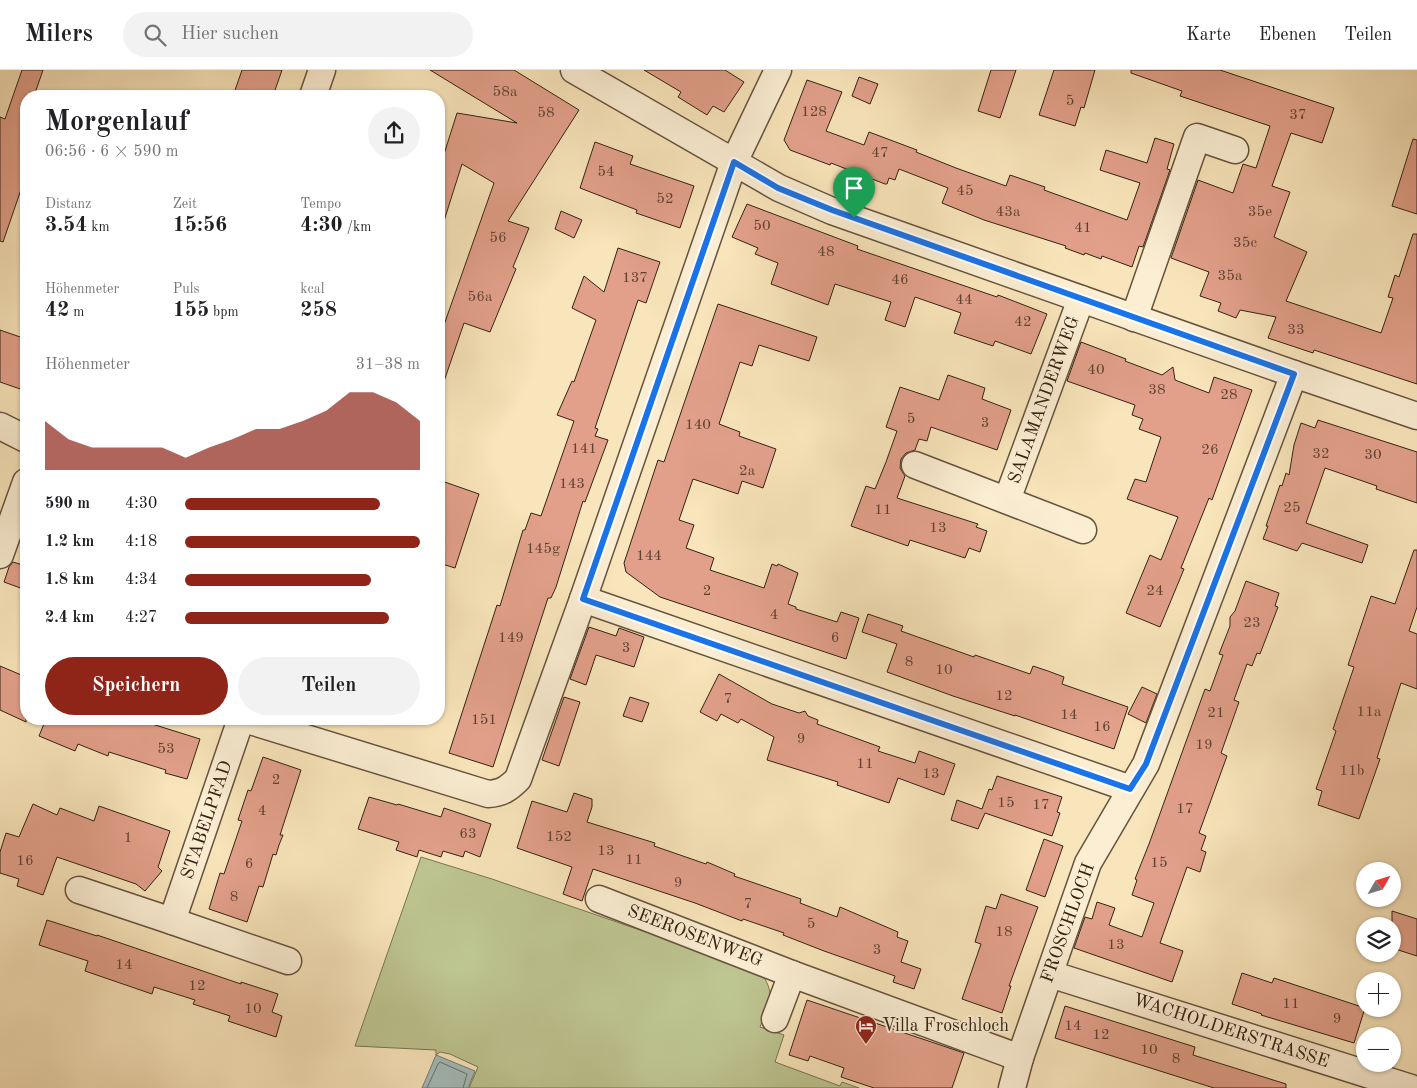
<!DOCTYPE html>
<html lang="de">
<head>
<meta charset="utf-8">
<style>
	body { margin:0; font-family:"Old Standard TT",serif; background:#f2f2f2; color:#202124; height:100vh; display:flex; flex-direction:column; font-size:19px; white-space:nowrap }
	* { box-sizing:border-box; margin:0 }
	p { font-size:16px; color:#757577 }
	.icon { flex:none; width:28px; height:28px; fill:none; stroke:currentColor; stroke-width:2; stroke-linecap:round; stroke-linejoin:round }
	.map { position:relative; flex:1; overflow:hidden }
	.details { position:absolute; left:20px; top:20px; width:425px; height:635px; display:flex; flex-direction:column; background:#fff; border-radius:20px; box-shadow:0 1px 4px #0004 }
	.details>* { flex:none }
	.needle { width:32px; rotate:51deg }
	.tools { position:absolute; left:1356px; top:792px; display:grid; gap:10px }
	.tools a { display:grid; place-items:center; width:45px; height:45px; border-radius:50%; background:#fff; box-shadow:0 1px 4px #0004; font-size:25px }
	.pin { position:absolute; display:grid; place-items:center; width:42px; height:42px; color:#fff; margin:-51px -21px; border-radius:50% 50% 50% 0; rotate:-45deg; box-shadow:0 0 5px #0007 }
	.pin .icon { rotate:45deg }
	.round { display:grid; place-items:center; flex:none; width:52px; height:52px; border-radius:26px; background:#f2f2f2 }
	.head { display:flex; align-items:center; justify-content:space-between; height:85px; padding:0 25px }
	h1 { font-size:28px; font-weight:800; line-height:38px }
	.metrics { display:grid; grid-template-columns:repeat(3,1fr); gap:8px; height:85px; padding:5px 25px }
	.metrics div { display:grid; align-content:center }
	.metrics b { font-size:21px; font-weight:800 }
	.metrics small { font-size:14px; font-weight:400 }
	.metrics p { font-size:14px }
	.chart { height:140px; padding:10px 25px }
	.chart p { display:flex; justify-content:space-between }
	.chart svg { width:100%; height:90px; margin-top:5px; fill:#8f2418; opacity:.7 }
	.cta { display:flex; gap:10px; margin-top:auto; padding:10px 25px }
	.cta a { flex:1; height:58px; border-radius:30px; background:#8f2418; color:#fff; font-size:20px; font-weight:800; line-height:58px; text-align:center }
	.cta a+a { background:#f2f2f2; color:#202124 }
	ul { padding:0 25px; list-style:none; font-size:16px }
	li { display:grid; grid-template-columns:80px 60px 1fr; align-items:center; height:38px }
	li i { height:12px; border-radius:6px; background:#8f2418 }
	header { display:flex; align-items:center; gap:30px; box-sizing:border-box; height:70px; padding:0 25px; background:#fff; border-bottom:1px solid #e0e0e0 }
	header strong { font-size:24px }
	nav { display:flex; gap:28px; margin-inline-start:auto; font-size:18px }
	.search { width:350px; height:45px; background:#f2f2f2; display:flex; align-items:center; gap:12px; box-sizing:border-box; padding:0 18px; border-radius:28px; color:#757577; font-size:19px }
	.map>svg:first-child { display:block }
	.green { fill:#bdc590; stroke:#787452 }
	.water { fill:#a3bcbb; stroke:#777e78 }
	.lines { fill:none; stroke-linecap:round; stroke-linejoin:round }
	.shore { stroke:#6c6f67; stroke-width:1 }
	.building { fill:#e2a08a; stroke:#342213 }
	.minor-casing { stroke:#65533d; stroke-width:29 }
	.minor { stroke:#fbeed3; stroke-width:26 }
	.route-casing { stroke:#fff; stroke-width:10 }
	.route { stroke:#1a73e8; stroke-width:6 }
	.labels { text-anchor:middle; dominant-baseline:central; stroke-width:4; stroke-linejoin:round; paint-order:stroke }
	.number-label { font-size:15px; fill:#604231 }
	.street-label { font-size:18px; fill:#342213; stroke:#fbeed3 }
	.poi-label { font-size:18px; fill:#342213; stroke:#fbeed3; text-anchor:start }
</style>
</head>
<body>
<header>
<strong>Milers</strong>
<div class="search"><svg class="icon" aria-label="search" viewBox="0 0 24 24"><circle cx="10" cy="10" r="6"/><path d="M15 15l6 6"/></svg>Hier suchen</div>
<nav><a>Karte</a><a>Ebenen</a><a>Teilen</a></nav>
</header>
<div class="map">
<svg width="1417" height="1018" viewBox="0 0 1417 1018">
	<rect width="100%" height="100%" fill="#f9e5bb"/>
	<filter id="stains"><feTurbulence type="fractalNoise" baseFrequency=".004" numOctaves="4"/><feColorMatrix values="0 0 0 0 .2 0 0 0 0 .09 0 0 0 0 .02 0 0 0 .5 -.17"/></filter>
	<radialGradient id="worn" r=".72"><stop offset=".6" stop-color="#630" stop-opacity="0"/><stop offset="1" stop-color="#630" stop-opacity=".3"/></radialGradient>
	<path class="green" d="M421 787 492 809 759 901C777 922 769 933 760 957L784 965 775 992 840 1016 842 1012 859 1018H469L478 997 450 984 440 982 436 985V980L355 976Z"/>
	<path class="water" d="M436 985 475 1001 468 1018H422Z"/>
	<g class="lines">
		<path class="shore" d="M427 1018 438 994 440 992 467 1004 463 1018"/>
	</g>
	<g class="building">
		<path d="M22 0H43L34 26H26V105L3 172 0 171V47L5 49Z"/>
		<path d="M242 0H282L273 26H233Z"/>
		<path d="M430 0H514L579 40 508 151 529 158 513 197 516 199 490 262 464 253 442 317 439 316V269L494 113 462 94 443 154 439 153V100L457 43 517 53Z"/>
		<path d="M644 0H725L744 12 724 42 713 36 707 45 678 27 681 22Z"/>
		<path d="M991 0H1016L1000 48 978 41Z"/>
		<path d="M1054 0H1095L1084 38 1081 37 1075 56 1039 45Z"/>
		<path d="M1131 0H1220L1334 38 1322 73 1291 63 1272 116 1290 122 1274 167 1307 182 1286 231 1381 263 1393 228 1388 227 1395 205 1399 207 1413 164H1417V314L1314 280 1313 283 1268 268 1276 247 1240 240 1236 248 1218 241 1221 233 1200 226 1209 202 1171 188 1198 110 1233 123 1243 94 1256 98 1270 56 1180 26 1182 21 1131 3Z"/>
		<path d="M859 7 878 14 870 34 852 26Z"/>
		<path d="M807 10 842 22 826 61 864 75 869 62 917 80 916 82 956 98 1006 116 1010 105 1045 117 1044 120 1127 150 1140 113 1100 100 1106 80 1147 93 1155 68 1174 74 1167 99 1170 100 1143 177 1139 176 1132 197 1102 186 1101 189 1085 183 1084 185 1065 178 1066 176 984 150 942 133 948 118 899 99 895 110 889 108 887 114H885L831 93 830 95 790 80 784 70Z"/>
		<path d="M1413 69 1417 70V144L1392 136Z"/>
		<path d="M595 72 633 86 630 94 694 116 680 158 636 143 637 140 580 118Z"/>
		<path d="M747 134 858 176 857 179 997 227 998 225 1047 244 1031 284 995 271 993 276 954 263 961 243 915 227 905 257 885 250 891 232 835 214 828 235 771 214 778 193 755 184 758 178 732 167Z"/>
		<path d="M561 141 582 150 574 168 555 159Z"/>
		<path d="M618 178 660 192 646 233 638 230 595 358 598 359 595 366 608 370 585 432 583 431 556 517 551 528H548L493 697 449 683 497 535 500 536 523 460H525L531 443 541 446 574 351 557 345 572 311 574 312 596 250 572 238 584 206 604 222Z"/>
		<path d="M718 234 817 267 809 291 759 275 752 296 740 292 719 354 740 362 739 366 776 379 763 418 742 411 738 424 693 409 679 450 694 455 686 478 714 488 710 500 764 518 772 494 777 496 778 494 798 503 788 534 796 537V539L837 552 841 542 859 548 846 589 660 527 626 502 624 493 658 390 664 392Z"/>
		<path d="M0 260 26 269V321L0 312Z"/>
		<path d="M1081 272 1126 289 1125 291 1162 305 1173 297 1175 310 1209 323 1214 307 1252 320 1212 430 1209 428 1181 498 1184 499 1160 557 1126 543 1150 485 1161 490 1178 447 1127 429 1135 409 1146 412 1161 367 1139 359 1143 349 1132 345 1135 335 1067 311Z"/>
		<path d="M948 305 985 318 982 329 1011 340 997 380 931 357 927 371 919 369 915 380 906 383 901 389 900 398 905 406 897 428 978 454 976 457 987 461 980 482 969 478 965 488 910 470 908 476 851 456 866 416 875 419 886 392 897 361 886 357 900 317 939 330Z"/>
		<path d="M1318 350 1417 382V433L1376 419 1377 416 1325 398 1306 453 1368 475 1362 493 1302 473 1297 481 1263 469 1268 456H1266L1280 415 1282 416 1286 403 1289 405 1294 375 1301 353 1315 358Z"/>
		<path d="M439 410 479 424 455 498 439 493Z"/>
		<path d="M1414 480H1417V537L1409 561 1417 564V619L1401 613 1377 688 1380 689 1359 749 1318 735 1322 721 1316 719 1336 661 1333 659 1354 597 1348 595 1371 526 1395 534Z"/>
		<path d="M13 492 26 496V520L4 512 9 497Z"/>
		<path d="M1246 511 1279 523 1275 536 1278 537 1260 584 1257 583 1252 596 1247 594 1234 630 1239 632 1221 683 1227 686 1199 763 1206 766 1201 780 1206 782 1200 802 1187 797 1160 873 1183 881 1172 912 1074 878 1085 847 1092 849 1097 832 1115 838 1109 855 1142 867 1154 833 1132 825 1137 810 1135 809 1149 774 1205 619 1210 621 1223 585 1219 584 1230 556V547L1235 541Z"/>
		<path d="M868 544 903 556 901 561 974 587 975 585 1030 604 1033 596 1048 601 1064 607 1062 614 1128 637 1114 679 1015 645V646L953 626 887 602 897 574 862 562Z"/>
		<path d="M589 557 616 566 619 558 644 567 634 597 596 585 586 615 570 609Z"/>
		<path d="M0 596 26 607V652L0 640Z"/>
		<path d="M719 604 772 634 799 643 805 641 808 646 818 650 817 654 880 677 878 681 915 693 919 681 955 694 944 725 898 708 889 733 837 715 838 712 767 690 774 667 741 649 738 653 721 644 717 651 700 642Z"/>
		<path d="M1142 617 1157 624 1146 653 1128 644Z"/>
		<path d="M564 627 580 632 559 696 542 690Z"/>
		<path d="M630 627 649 633 642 652 623 646Z"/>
		<path d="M46 649H136L200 669 187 709 165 703 166 700 109 682 108 686 78 674 75 681 39 666Z"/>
		<path d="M263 687 301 700 280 765H283L279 775 276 785 273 784 263 817 259 816 247 852 209 839 220 803 224 804 242 751 238 750 248 720 251 721Z"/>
		<path d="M997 706 1062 727 1057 742 1060 743 1052 766 985 743 978 759 951 750 957 730 982 739 989 719 992 720Z"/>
		<path d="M574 723 592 729V737L587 752 655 773 654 776 706 794 707 792 735 804 734 806 801 829 800 833 837 847 840 837 898 862 897 867 908 871 901 892 921 899 914 919 893 912 895 906 824 881 783 865 784 863 743 849 742 851 695 833 593 799 582 831 563 824 572 797 517 778 532 731 567 742Z"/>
		<path d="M369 727 397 735 398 734 441 747 444 738 491 754 480 787 465 781 463 787 443 781 441 787 419 780 417 787 396 780 399 772 358 759Z"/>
		<path d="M33 734 57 745 60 738 94 751 99 736 170 761 158 797 162 801 145 821 136 814 57 787 43 825 17 816 19 809 0 803V782L6 763 19 767Z"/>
		<path d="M1044 769 1063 776 1045 827 1026 820Z"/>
		<path d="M1001 824 1038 837 1009 916H1011L1002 943 962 929 981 874 975 872 986 836 996 839Z"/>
		<path d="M1392 841 1417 849V886L1392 878Z"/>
		<path d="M47 850 97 866V865L241 914V912L278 924 272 942 282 946 276 967 228 951 230 946 193 934 195 930 154 917 152 924 85 901 88 891 39 875Z"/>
		<path d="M1242 903 1272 913 1274 908 1365 938 1354 973 1261 945 1262 944 1232 934Z"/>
		<path d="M807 930 964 983 952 1018H874L841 1007 844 998 810 986 808 991 789 985Z"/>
		<path d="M1065 936 1195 977 1193 985 1286 1014V1018H1214L1055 968Z"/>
	</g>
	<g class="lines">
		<g class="minor-casing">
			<g id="minor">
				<path d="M574 0 779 118 832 141 1294 304 1417 346"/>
				<path d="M313 26 322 0"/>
				<path d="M1134 248 1197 67 1235 80"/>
				<path d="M0 356 26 369"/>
				<path d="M915 395 1083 460"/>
				<path d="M1007 430 1081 229"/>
				<path d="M0 485 26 412"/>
				<path d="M583 529 1131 719"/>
				<path d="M241 649 172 851 288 891"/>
				<path d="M244 649 488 724C502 723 508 719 518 709L583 529 734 92 778 0"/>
				<path d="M79 820 172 851"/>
				<path d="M599 829 792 904 1020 988"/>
				<path d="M1050 904 1411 1018"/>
				<path d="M775 949 792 904"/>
				<path d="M1012 1018 1020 988 1088 793 1146 694 1294 304"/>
			</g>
		</g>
		<use href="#minor" class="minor"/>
	</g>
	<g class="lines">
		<g class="route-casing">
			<path id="route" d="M734 92 778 118 832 140 1294 304 1146 694 1130 719 583 529Z"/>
		</g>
		<use href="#route" class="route"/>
	</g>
	<defs>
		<g id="hotel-pin" transform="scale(1.125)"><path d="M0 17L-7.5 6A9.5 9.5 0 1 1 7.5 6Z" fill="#8f2418" stroke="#fbeed3"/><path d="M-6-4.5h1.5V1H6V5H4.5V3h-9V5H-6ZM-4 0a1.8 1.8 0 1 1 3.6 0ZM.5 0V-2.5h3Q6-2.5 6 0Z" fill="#fff"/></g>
	</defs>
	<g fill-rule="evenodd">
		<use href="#hotel-pin" x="866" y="956"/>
	</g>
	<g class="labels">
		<g class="number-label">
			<text x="505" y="22">58a</text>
			<text x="1070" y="31">5</text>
			<text x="814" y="42">128</text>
			<text x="546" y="43">58</text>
			<text x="1298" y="45">37</text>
			<text x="880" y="83">47</text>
			<text x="606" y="102">54</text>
			<text x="965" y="121">45</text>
			<text x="665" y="129">52</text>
			<text x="1008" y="142">43a</text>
			<text x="1260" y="142">35e</text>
			<text x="762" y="156">50</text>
			<text x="1083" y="158">41</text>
			<text x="498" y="168">56</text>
			<text x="1245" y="173">35c</text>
			<text x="826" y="182">48</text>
			<text x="1230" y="206">35a</text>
			<text x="635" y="208">137</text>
			<text x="900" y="210">46</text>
			<text x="480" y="227">56a</text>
			<text x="964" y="230">44</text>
			<text x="1023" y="252">42</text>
			<text x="1296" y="260">33</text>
			<text x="1096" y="300">40</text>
			<text x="1157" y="320">38</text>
			<text x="1229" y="325">28</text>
			<text x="911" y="349">5</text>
			<text x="985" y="353">3</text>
			<text x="698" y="355">140</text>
			<text x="584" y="379">141</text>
			<text x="1210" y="380">26</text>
			<text x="1321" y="384">32</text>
			<text x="1373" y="385">30</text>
			<text x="747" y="401">2a</text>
			<text x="572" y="414">143</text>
			<text x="1292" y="438">25</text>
			<text x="883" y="440">11</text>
			<text x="938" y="458">13</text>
			<text x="543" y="479">145g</text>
			<text x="649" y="486">144</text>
			<text x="707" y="521">2</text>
			<text x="1155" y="521">24</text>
			<text x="774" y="545">4</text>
			<text x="1252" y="553">23</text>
			<text x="511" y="568">149</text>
			<text x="835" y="568">6</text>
			<text x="626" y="578">3</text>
			<text x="909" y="592">8</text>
			<text x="944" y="600">10</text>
			<text x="1004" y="626">12</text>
			<text x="728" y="629">7</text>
			<text x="1369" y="642">11a</text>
			<text x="1216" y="643">21</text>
			<text x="1069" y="645">14</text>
			<text x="484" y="650">151</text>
			<text x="1102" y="657">16</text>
			<text x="801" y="669">9</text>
			<text x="1204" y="675">19</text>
			<text x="166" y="679">53</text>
			<text x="865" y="694">11</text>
			<text x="1352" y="701">11b</text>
			<text x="931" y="704">13</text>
			<text x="276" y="710">2</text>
			<text x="1006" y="733">15</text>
			<text x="1041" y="735">17</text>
			<text x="1185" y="739">17</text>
			<text x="262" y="741">4</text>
			<text x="468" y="764">63</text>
			<text x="559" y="767">152</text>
			<text x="128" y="768">1</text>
			<text x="606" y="781">13</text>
			<text x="634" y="790">11</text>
			<text x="25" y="791">16</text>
			<text x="1159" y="793">15</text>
			<text x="249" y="794">6</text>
			<text x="678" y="813">9</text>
			<text x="234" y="827">8</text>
			<text x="748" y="834">7</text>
			<text x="811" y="854">5</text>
			<text x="1004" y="862">18</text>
			<text x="1116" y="875">13</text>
			<text x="877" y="880">3</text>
			<text x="124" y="895">14</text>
			<text x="197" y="916">12</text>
			<text x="1291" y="934">11</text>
			<text x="253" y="939">10</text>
			<text x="1337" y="949">9</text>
			<text x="1073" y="956">14</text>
			<text x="1101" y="965">12</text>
			<text x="1149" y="980">10</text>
			<text x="1176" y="989">8</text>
		</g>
		<g class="street-label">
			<text transform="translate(1044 330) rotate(-70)">SALAMANDERWEG</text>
			<text transform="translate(207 750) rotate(-71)">STABELPFAD</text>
			<text transform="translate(1068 853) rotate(-70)">FROSCHLOCH</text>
			<text transform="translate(695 866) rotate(21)">SEEROSENWEG</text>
			<text transform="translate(1231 961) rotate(18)">WACHOLDERSTRASSE</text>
		</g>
		<g class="poi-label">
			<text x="882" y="956">Villa Froschloch</text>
		</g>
	</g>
	<rect width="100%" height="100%" filter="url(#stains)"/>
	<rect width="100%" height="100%" fill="url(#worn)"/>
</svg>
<div class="tools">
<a><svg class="needle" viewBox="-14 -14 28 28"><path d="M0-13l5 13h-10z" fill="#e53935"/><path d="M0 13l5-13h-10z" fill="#757577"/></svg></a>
<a><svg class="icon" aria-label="layers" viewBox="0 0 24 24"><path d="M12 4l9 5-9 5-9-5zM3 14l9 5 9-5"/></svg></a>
<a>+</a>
<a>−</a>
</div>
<div class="pin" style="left:854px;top:148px;background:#1e9e55"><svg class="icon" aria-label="arrive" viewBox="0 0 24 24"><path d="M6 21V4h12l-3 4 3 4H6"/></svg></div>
<section class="details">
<div class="head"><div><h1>Morgenlauf</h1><p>06:56 · 6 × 590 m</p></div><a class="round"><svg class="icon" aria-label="share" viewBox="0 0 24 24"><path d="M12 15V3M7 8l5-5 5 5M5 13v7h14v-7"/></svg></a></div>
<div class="metrics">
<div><p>Distanz</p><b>3.54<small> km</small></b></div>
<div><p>Zeit</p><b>15:56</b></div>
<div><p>Tempo</p><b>4:30<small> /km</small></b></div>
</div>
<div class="metrics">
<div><p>Höhenmeter</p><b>42<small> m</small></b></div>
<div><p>Puls</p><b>155<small> bpm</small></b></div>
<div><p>kcal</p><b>258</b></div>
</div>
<div class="chart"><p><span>Höhenmeter</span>31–38 m</p>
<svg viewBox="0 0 160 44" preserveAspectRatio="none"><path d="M0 44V20L10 29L20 33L30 33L40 33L50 33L60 38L70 33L80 29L90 24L100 24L110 20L120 15L130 6L140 6L150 11L160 20V44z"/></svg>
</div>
<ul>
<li><b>590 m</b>4:30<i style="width:83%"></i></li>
<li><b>1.2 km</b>4:18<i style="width:100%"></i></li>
<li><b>1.8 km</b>4:34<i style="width:79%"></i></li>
<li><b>2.4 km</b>4:27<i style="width:87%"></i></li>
</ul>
<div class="cta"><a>Speichern</a><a>Teilen</a></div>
</section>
</div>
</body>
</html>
